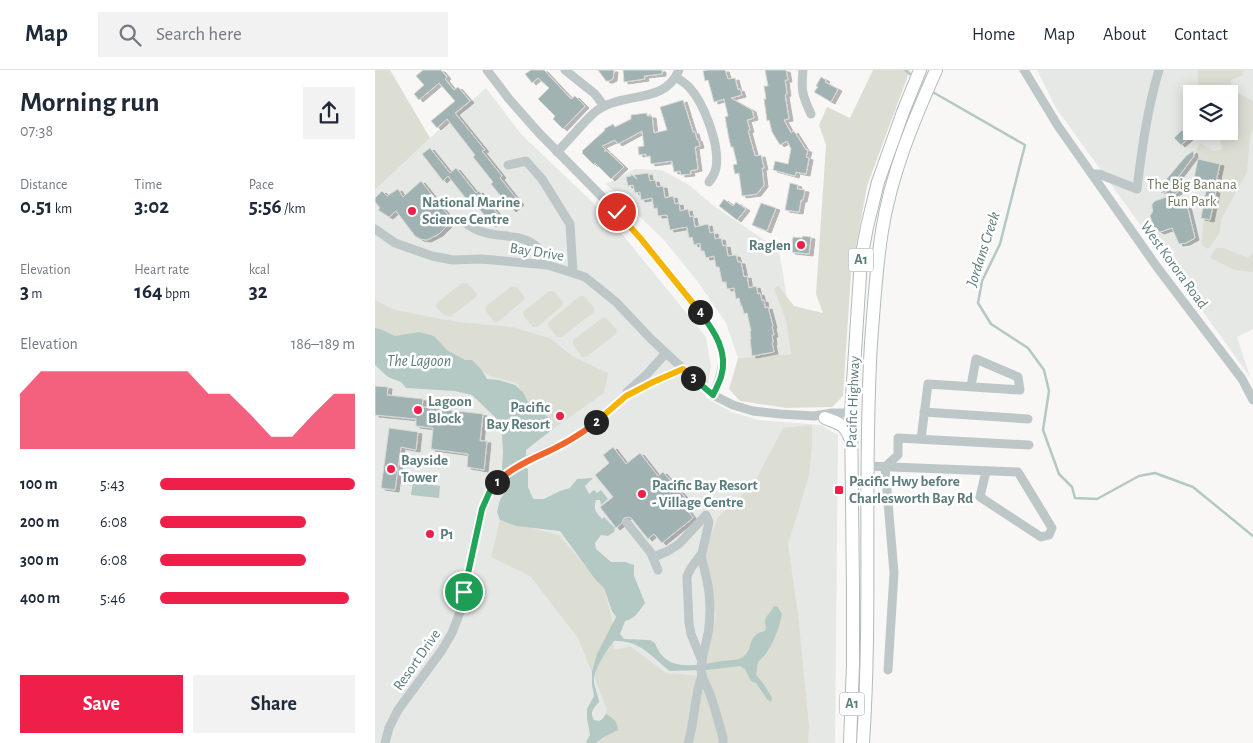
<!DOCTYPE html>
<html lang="en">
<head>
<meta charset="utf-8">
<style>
	body { margin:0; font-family:"Alegreya Sans",sans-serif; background:#f2f2f3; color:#1f2937; height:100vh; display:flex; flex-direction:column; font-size:19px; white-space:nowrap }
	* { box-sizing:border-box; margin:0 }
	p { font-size:16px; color:#747a83 }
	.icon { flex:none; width:28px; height:28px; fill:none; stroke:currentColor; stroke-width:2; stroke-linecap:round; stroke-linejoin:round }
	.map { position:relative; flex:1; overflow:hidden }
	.details { display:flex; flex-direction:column; background:#fff; width:375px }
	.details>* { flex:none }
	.buttons { position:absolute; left:808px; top:15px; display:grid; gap:10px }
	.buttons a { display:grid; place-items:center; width:55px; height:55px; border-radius:0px; background:#fff; box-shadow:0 2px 12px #0003; font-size:25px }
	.pin { position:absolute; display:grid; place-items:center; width:42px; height:42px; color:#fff; margin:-21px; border:2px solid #fff; border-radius:50%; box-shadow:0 1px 5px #0007 }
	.km { position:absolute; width:25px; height:25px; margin:-12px; border-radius:50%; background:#222; color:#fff; font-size:14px; line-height:25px; text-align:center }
	.round { display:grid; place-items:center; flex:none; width:52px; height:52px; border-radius:0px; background:#f2f2f3 }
	.head { display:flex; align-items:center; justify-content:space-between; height:85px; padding:0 20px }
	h1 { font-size:28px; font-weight:700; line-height:38px }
	.metrics { display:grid; grid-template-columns:repeat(3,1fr); gap:8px; height:85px; padding:5px 20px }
	.metrics div { display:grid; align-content:center }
	.metrics b { font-size:21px; font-weight:700 }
	.metrics small { font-size:14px; font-weight:400 }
	.metrics p { font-size:14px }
	.chart { height:140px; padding:10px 20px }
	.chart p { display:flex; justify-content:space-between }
	.chart svg { width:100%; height:90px; margin-top:5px; fill:#ee1f49; opacity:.7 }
	.action { display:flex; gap:10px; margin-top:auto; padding:10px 20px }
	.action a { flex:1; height:58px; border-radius:0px; background:#ee1f49; color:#fff; font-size:20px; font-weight:700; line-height:58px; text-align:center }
	.action a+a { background:#f2f2f3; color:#1f2937 }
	ul { padding:0 20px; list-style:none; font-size:16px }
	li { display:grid; grid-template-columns:80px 60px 1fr; align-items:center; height:38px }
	li i { height:12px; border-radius:6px; background:#ee1f49 }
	header { display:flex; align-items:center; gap:30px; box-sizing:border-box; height:70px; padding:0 25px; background:#fff; border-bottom:1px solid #e0e1e3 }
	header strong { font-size:24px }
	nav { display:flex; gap:28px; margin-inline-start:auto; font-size:18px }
	.search { width:350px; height:45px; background:#f2f2f3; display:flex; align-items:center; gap:12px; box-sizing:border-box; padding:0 18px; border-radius:0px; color:#747a83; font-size:19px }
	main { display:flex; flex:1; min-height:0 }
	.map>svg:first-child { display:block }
	.built { fill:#e6e8e6; fill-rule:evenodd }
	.green { fill:#dcded4 }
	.water { fill:#b4c8c4 }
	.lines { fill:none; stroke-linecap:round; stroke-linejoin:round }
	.stream { stroke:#b4c8c4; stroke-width:2.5 }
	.building { fill:#a0b3b2; stroke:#dad9d7; filter:url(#shadow) }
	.highway-casing { stroke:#b1baba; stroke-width:14 }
	.minor { stroke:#bec7c7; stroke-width:9 }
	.highway { stroke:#fff; stroke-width:12 }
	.split-1-casing { stroke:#fff; stroke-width:10 }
	.split-2-casing { stroke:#fff; stroke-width:10 }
	.split-3-casing { stroke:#fff; stroke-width:10 }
	.split-4-casing { stroke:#fff; stroke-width:10 }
	.split-5-casing { stroke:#fff; stroke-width:10 }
	.split-1 { stroke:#22a559; stroke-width:6 }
	.split-2 { stroke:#f0652b; stroke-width:6 }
	.split-3 { stroke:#f5b400; stroke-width:6 }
	.split-4 { stroke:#22a559; stroke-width:6 }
	.split-5 { stroke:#f5b400; stroke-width:6 }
	.poi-dot { fill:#ee1f49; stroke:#fff; stroke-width:2 }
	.labels { text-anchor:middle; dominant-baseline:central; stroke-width:5; stroke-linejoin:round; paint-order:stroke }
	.shield { fill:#fff; stroke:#8ea3a3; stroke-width:1 }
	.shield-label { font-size:14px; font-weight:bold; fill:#5d7c7c }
	.park-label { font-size:15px; fill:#707a60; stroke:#fff }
	.poi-label { font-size:15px; font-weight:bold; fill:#5d7c7c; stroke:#fff; text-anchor:start }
	.street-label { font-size:15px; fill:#5d7c7c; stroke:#fff }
	.water-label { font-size:16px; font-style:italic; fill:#5c7c77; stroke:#fff }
</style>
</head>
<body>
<header>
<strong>Map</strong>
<div class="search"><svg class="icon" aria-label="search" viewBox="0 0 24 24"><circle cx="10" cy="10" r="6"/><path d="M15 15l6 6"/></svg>Search here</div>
<nav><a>Home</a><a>Map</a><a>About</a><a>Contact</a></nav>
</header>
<main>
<section class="details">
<div class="head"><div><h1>Morning run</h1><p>07:38</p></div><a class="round"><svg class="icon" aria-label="share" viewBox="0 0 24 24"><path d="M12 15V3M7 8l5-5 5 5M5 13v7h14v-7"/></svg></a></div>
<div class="metrics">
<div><p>Distance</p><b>0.51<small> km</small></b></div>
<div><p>Time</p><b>3:02</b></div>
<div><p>Pace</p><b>5:56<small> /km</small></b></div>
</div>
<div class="metrics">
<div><p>Elevation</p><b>3<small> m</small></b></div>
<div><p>Heart rate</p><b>164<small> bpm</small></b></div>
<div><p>kcal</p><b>32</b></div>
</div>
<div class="chart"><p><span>Elevation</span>186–189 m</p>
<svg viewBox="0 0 160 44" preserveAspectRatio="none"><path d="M0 44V17L10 6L20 6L30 6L40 6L50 6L60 6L70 6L80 6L90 17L100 17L110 27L120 38L130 38L140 27L150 17L160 17V44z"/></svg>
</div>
<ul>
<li><b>100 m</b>5:43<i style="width:100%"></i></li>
<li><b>200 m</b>6:08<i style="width:75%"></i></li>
<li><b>300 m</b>6:08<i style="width:75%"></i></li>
<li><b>400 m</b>5:46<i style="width:97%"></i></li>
</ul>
<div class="action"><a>Save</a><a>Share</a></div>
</section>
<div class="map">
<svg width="878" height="673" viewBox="0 0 878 673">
	<defs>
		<filter id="shadow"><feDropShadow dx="4" dy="2" stdDeviation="0" flood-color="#0004"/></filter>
	</defs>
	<rect width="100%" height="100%" fill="#f8f7f5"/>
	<g class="built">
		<path d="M662 0H878V259L862 267 875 307 681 38ZM816 24H854V61H816Z"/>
		<path d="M111 18 146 64 234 148 331 267 336 297 331 328 357 342 383 350 446 355 463 365 460 673H0V120L55 68Z"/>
		<path d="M260 99 287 100 314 115 339 136 404 180 411 222 416 284 363 288 351 253 323 212 289 170 231 114Z"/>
	</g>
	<g class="green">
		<path d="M0 0H15L55 68 0 120Z"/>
		<path d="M498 0H535L492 116 476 203 468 326 457 337 411 338 365 331 354 319 363 288 416 284 411 250 399 219 403 215 419 236 448 243 441 224 451 75 444 55 452 37 475 48Z"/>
		<path d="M823 0H869L867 6 856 10 857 20 878 31V59L875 68 872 102 846 150 845 162 838 173 833 179 827 175 828 149 835 150 841 122 839 121 845 94 823 89 821 81 825 73 839 81 847 79 843 61H854V24H827L823 15Z"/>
		<path d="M841 178H849L873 188 878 183V202L860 200 835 188Z"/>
		<path d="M87 213H92L102 224 101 227 75 247 69 245 61 237 62 233Z"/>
		<path d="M137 216 142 217 149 226V230L123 252H119L110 240 111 236Z"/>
		<path d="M174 221H179L188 232 187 236 162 257H158L149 247 148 242Z"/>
		<path d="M205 226H209L219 238V242L187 267H182L173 255 174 252Z"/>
		<path d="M0 230 20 240 83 252 137 257 175 268 197 286 233 303 229 323 178 359 174 348 153 332 142 313 115 306 72 280 59 266 44 262 20 266 0 260Z"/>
		<path d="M229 247 231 248 242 260 241 264 211 287H207L198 274V270Z"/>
		<path d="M437 355V376L434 406 413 474 423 544 434 656 433 673H221L232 639 203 568 155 506 116 487 125 450 184 465 229 518 237 548 239 580 255 576 291 603 328 606 341 544 329 481 343 447 378 415 408 358Z"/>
	</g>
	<g class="water">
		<path d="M0 258 5 259 20 266 44 262 59 266 72 280 90 290H97L106 299 112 309 124 310 140 315 148 322 153 332 174 348 178 359 151 380V398L153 399V417L158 429H169L185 421 195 418 202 409 218 408 210 416 214 424 219 420 222 423 226 420 233 429 226 435 225 430H221C218 440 221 442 227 449L229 447 240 458 239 462 233 466 226 465 220 473 221 479 236 492H250L259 495V506L270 533C264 541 260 549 250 551L245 564 249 569 275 570 280 573C291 604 322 595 347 591 353 590 360 591 366 588 380 581 370 565 390 561L391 557C387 547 395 545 399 536L403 537 407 544C404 560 396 581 383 592L381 605 388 613 397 628 396 632 392 629 381 613 376 611 370 599 365 596 332 600 295 601C276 587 266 570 239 571 232 579 221 597 219 607 218 615 223 624 224 632 219 638 214 642 219 650 226 652 227 650 231 644 239 649 242 651 243 660L227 668 221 673H213L211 672 215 665 212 648V639L219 626 217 615V602L222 584 241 547 237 541 229 518 220 509 185 461 141 456 125 450 122 442 125 430 133 417V411L127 398 128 382 127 366 123 350 97 325 80 321 31 318 26 312 13 307 0 295Z"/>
		<path d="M38 412 65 416 64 428 36 425Z"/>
	</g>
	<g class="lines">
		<g class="stream">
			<path d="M530 0 535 4"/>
			<path d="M556 21 650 75 625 174 607 211 603 233 616 254 653 278 669 300 674 321 668 360 684 404 697 417 700 428 722 429 764 406 780 403 818 417 878 466"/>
		</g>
	</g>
	<g class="building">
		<path d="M48 0H66L72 7 70 9 79 20 83 17 95 31 80 43 110 80 107 81 127 106 125 108 145 133 137 140 116 114 118 112 98 87 100 85 72 49 62 58 56 51 80 31 64 13 44 30 39 24 49 15 41 6Z"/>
		<path d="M156 0H169L196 29 200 26 210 36 188 59 178 49 180 46 163 29 174 18 163 8 157 13 150 4Z"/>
		<path d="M223 0H239L238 9 234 11H231Z"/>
		<path d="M248 0H287V4L269 6 270 9 249 12Z"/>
		<path d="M333 0H350L353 9 360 8 363 20 365 19 367 25 356 28 377 40 379 48 372 50 375 60 373 61 380 86 386 85 389 98H387L389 115 382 124 367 126 364 103 360 104 358 95 362 94 358 77H356L354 69 350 47 353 46 349 29 339 32 333 10 330 11 328 1Z"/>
		<path d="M390 0H411L413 10H410L412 24 410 25 414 49 409 50 416 63 419 61 431 80H433L431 87 434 88 431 104 421 102 420 106 398 100 400 91 413 94 416 79 412 71 405 75 397 62 394 50 392 51 389 29H391L389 16H393Z"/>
		<path d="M446 7 451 10 450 12 463 19 456 32 439 22 443 17 441 16Z"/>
		<path d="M308 30 318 62H320L322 70 323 69 325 76 320 77 323 99 315 101 316 104 306 105 305 101 299 102 297 91 276 94 275 86 271 87V84L264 85 263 77 269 76 267 61 243 74 240 70 227 76 231 80 229 81H232L249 97 236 109 220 93 219 95 207 83 208 82 207 81 230 60 229 59 238 54 240 57 256 49V45L272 43V46H277L279 63 292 60 285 37Z"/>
		<path d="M807 60 814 68 806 75 799 68Z"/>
		<path d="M55 78 75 103 81 98 101 123 104 121 126 148 117 155 96 128 93 131 73 106 68 111 47 84Z"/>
		<path d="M818 81 819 86 798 114 804 121 799 125 800 137 812 135 820 168 811 173 804 174 797 158 785 162 779 158 775 146 778 141 777 138V134L780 131 797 125 782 120 785 111 789 112 811 86Z"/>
		<path d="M823 89 845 94 839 121H841L835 150 826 148 831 120 817 117Z"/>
		<path d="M273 103 275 111 280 110 282 117 288 116 290 128 298 126 300 134 304 133 305 141 313 139 315 147 318 146 320 157 333 154 335 163 339 162 340 169 346 168 348 176 351 175 353 186 361 185 363 192H366L369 207 372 206 374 218 381 216 383 224 385 223 387 231 389 230 390 238 393 237 398 256 397 257 399 265H397L398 273H397L399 282 377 286 375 269H376L375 261H376L372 243 369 244 367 236H366L364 228 361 229 359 218 352 219 351 212H347L344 197H341L339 186 331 188 329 181H326L325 173 319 175 317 167 314 168 312 157 295 160 292 145 283 146 282 138 279 139 277 128 266 130 265 122 260 123 258 115 253 116 251 107 256 106V104L262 109 259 105Z"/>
		<path d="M46 111 76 149V152L64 164 52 170 45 169 40 166 21 141 14 147 3 140 5 138 0 132V128L7 121 12 126 23 119 28 127Z"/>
		<path d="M415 113 423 115 422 119 430 120 428 130H426L424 142 410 140Z"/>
		<path d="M349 129 358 136 361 132 371 139 362 150 344 136Z"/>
		<path d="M386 133 401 138 392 161 377 155Z"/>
		<path d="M428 166 436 167 434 184 416 182 418 167 427 168Z"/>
		<path d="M0 316 13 317 12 325 48 329 47 337 108 344 105 371H112L109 400 92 397 93 384 56 379 58 358 41 356V349L0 345Z"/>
		<path d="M14 358 43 362 41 380 26 377 20 420 6 418Z"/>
		<path d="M238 377 251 394 265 383 283 406 288 402 316 434 311 438 318 448 287 473 279 464 273 469 257 449 254 447 249 448 246 454 241 458 225 437 238 427 220 405 234 393 228 385Z"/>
	</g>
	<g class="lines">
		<g class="highway-casing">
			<g id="highway">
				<path d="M450 348C463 353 470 354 475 368"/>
				<path d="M475 673 478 594V520L476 343 486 189 492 157 503 112 528 42 545 0"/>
				<path d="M488 673C497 540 488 406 496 273 499 236 501 198 507 161 516 104 538 52 561 0"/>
			</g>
		</g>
		<g class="minor">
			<path d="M112 0 134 29 164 63 242 142 266 169 336 257C353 283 350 297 338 325"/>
			<path d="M190 0 220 24 229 36"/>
			<path d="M428 0C426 20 427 25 436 44"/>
			<path d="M649 0 683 56 782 197 867 309 878 330"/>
			<path d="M301 7C305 10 310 13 314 17 329 33 345 75 341 98 340 103 337 108 334 112"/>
			<path d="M182 82C190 74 198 65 206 56 212 50 218 42 226 38 252 22 290 34 304 0"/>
			<path d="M133 95 151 91 167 109 195 154 198 202"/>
			<path d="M717 104H724L762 119C767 78 772 40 784 0"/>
			<path d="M87 151C93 155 100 160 108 162 125 168 149 163 163 178 168 182 170 189 173 195"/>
			<path d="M0 159 20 173 57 186 78 190 106 189 173 195 210 207 241 232 276 269 319 309 338 325 358 335 378 341 405 344 439 346 457 343H476"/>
			<path d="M252 323V322L272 304 291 283"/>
			<path d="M549 342 653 349"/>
			<path d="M546 369 553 314 645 320 643 307 601 289 596 316"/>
			<path d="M492 396 643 402 677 458 674 465 666 467 605 427 611 401"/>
			<path d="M252 453 276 483 283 500"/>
			<path d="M326 486C333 512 337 529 334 557 333 571 323 593 327 606 329 612 333 618 335 624 340 638 344 653 348 668V673"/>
			<path d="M279 487 293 481 304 474 331 445 334 452 327 483 316 498 312 506V509L314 553 316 564 327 591"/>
			<path d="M513 600 519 503 510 397 523 385V368L654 375"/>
			<path d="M10 673 14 658 23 640 67 580 77 563 85 542 105 445 115 421 128 405 153 390 196 370 211 360 251 326 278 312 308 299"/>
			<path d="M313 673C320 651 319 627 327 605"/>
		</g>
		<use href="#highway" class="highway"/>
	</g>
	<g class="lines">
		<g class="split-1-casing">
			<path id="split-1" d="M89 522 107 439 115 421 122 412"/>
		</g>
		<g class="split-2-casing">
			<path id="split-2" d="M122 412C133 401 147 394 161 387 182 378 203 367 221 352"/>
		</g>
		<g class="split-3-casing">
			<path id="split-3" d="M221 352 251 326 278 312 308 299 318 308"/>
		</g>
		<g class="split-4-casing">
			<path id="split-4" d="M318 308 338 325C341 319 344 313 346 307 354 282 339 261 325 242"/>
		</g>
		<g class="split-5-casing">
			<path id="split-5" d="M242 142 266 169 325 242"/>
		</g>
		<use href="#split-1" class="split-1"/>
		<use href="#split-2" class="split-2"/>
		<use href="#split-3" class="split-3"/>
		<use href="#split-4" class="split-4"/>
		<use href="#split-5" class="split-5"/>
	</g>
	<g class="poi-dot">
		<circle cx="37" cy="141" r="5"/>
		<circle cx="426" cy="175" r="5"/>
		<circle cx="43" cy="340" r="5"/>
		<circle cx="185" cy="346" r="5"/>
		<circle cx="16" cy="399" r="5"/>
		<rect x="459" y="415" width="10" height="10" rx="2.5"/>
		<circle cx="267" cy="424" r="5"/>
		<circle cx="55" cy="464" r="5"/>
	</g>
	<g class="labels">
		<g class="shield">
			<rect x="473.5" y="178.5" width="25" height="23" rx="4"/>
			<rect x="464.5" y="622.5" width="25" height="23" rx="4"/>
		</g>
		<g class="shield-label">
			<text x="486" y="190">A1</text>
			<text x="477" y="634">A1</text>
		</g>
		<g class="park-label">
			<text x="817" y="114">The Big Banana<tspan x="817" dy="17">Fun Park</tspan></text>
		</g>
		<g class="poi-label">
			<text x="47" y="132">National Marine<tspan x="47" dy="17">Science Centre</tspan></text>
			<text x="416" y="175" text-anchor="end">Raglen</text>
			<text x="53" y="331">Lagoon<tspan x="53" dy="17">Block</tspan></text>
			<text x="175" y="337" text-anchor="end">Pacific<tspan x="175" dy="17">Bay Resort</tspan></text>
			<text x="26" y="390">Bayside<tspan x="26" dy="17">Tower</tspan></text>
			<text x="474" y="411">Pacific Hwy before<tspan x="474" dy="17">Charlesworth Bay Rd</tspan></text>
			<text x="277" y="415">Pacific Bay Resort<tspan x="277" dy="17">- Village Centre</tspan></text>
			<text x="65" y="464">P1</text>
		</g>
		<g class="street-label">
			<text transform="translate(162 182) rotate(9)">Bay Drive</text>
			<text transform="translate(799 195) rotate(54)">West Korora Road</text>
			<text transform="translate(478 332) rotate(-88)">Pacific Highway</text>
			<text transform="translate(42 590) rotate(-55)">Resort Drive</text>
		</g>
		<g class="water-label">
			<text transform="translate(608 179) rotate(-72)">Jordans Creek</text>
			<text x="44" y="291">The Lagoon</text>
		</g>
	</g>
</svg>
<div class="buttons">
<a><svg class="icon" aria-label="layers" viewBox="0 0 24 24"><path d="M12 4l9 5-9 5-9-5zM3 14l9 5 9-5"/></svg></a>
</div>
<div class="pin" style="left:89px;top:522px;background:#1e9e55"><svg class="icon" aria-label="arrive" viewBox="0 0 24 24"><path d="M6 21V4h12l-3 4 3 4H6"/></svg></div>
<div class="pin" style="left:242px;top:142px;background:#d93025"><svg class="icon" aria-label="check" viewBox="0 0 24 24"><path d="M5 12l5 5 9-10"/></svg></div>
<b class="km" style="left:122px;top:412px">1</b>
<b class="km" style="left:221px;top:352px">2</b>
<b class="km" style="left:318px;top:308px">3</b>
<b class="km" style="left:325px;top:242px">4</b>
</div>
</main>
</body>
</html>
